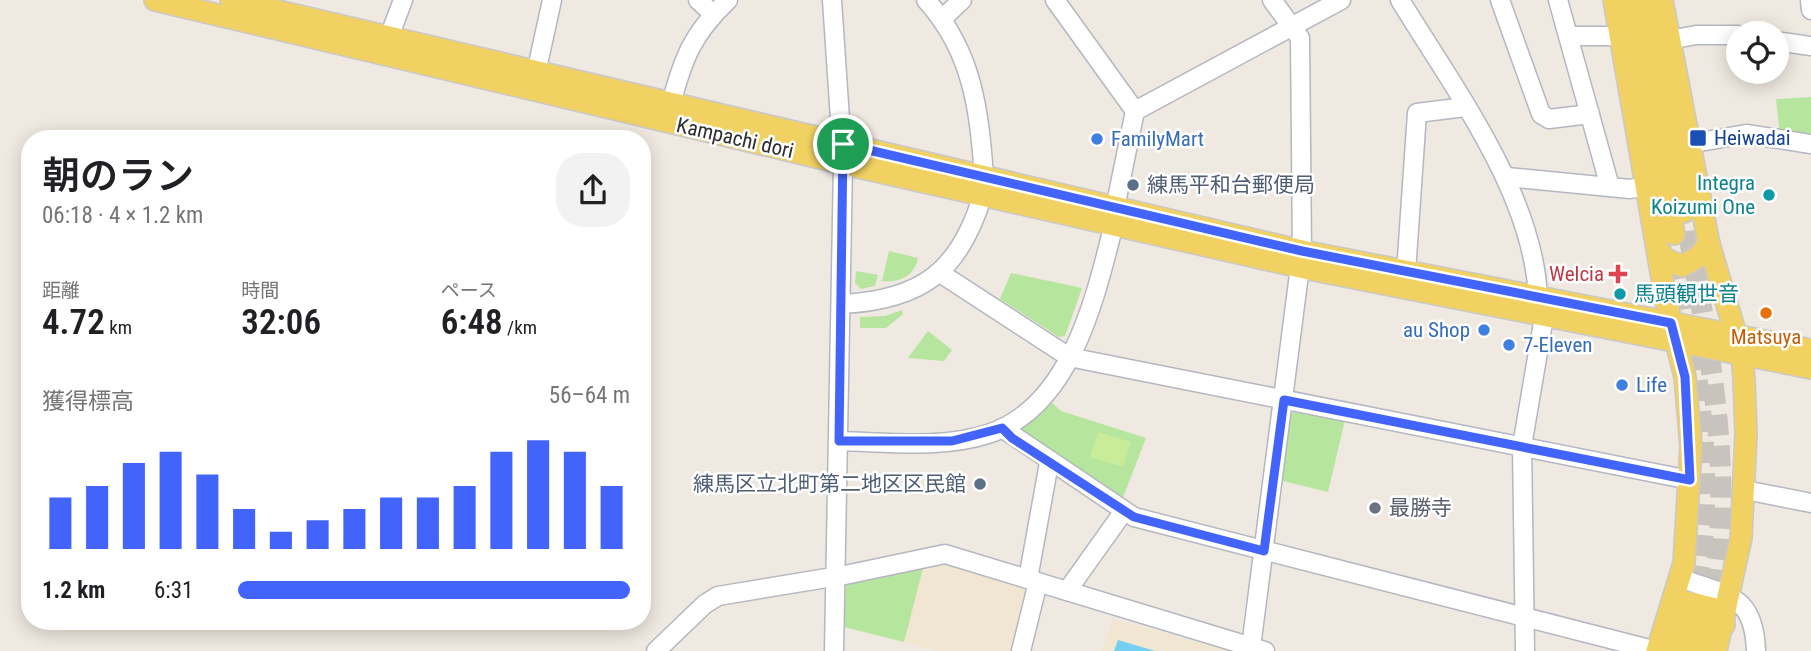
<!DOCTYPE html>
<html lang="ja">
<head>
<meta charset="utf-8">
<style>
	body { margin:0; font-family:"Roboto Condensed","Noto Sans JP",sans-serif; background:#f2f2f2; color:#202124; height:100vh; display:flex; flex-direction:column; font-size:26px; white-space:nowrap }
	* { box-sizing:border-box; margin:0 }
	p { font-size:23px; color:#757577 }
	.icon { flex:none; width:38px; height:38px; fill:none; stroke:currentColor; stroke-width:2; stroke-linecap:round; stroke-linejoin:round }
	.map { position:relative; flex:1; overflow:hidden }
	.drawer { position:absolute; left:21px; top:130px; width:630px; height:500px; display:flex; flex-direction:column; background:#fff; border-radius:28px; box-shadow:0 4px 18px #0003 }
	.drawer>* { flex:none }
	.fabs { position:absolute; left:1726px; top:21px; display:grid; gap:14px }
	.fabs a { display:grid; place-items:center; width:63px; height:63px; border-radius:50%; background:#fff; box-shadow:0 4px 18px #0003; font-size:35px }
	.pin { position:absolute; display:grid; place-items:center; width:60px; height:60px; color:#fff; margin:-30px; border:4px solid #fff; border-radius:50%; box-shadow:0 2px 7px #0007 }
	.round { display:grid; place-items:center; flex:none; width:74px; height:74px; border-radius:28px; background:#f2f2f2 }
	.summary { display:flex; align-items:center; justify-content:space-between; height:119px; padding:0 21px }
	h1 { font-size:38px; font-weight:600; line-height:52px }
	.stats { display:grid; grid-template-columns:repeat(3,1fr); gap:10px; height:119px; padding:7px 21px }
	.stats div { display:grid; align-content:center }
	.stats b { font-size:35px; font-weight:600 }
	.stats small { font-size:19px; font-weight:400 }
	.stats p { font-size:19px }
	.chart { height:196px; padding:14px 21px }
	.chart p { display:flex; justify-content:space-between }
	.chart svg { width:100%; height:126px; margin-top:7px; stroke:#4264fb; stroke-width:6 }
	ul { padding:0 21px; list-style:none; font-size:23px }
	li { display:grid; grid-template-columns:112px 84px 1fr; align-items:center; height:52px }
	li i { height:18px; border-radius:9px; background:#4264fb }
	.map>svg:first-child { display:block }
	.education { fill:#f0e6d1 }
	.green { fill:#b6e59e }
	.pitch { fill:#c9ec9a }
	.water { fill:#75cff0 }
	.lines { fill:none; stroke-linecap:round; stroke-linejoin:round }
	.major-tunnel { stroke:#c8c4bd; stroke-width:21; stroke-dasharray:21 10; stroke-linecap:butt }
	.minor-casing { stroke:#b4b7c1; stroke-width:21 }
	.major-casing { stroke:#c9c9c9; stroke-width:24 }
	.minor { stroke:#fff; stroke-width:18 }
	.major { stroke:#f2d163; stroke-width:21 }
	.route-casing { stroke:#fff; stroke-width:14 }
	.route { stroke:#4264fb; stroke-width:9 }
	.transit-dot { fill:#1a4fb4; stroke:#fff; stroke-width:2.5 }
	.shop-dot { fill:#3f7fe0; stroke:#fff; stroke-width:2.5 }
	.service-dot { fill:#5c6f8a; stroke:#fff; stroke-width:2.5 }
	.culture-dot { fill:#0f9aa8; stroke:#fff; stroke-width:2.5 }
	.health-dot { fill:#e0444e; stroke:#fff; stroke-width:2.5 }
	.food-dot { fill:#e8710a; stroke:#fff; stroke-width:2.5 }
	.worship-dot { fill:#6b7280; stroke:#fff; stroke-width:2.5 }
	.labels { text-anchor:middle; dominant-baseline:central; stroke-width:5; stroke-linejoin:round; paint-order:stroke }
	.street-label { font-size:21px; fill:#2e2e2e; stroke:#fff }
	.transit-label { font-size:21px; fill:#164399; stroke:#fff; text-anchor:start }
	.shop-label { font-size:21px; fill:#366cbe; stroke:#fff; text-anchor:start }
	.culture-label { font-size:21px; fill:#0d838f; stroke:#fff; text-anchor:end }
	.service-label { font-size:21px; fill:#4e5e75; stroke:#fff; text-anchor:start }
	.health-label { font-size:21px; fill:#be3a42; stroke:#fff; text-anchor:end }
	.food-label { font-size:21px; fill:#c56008; stroke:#fff }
	.worship-label { font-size:21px; fill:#5b616d; stroke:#fff; text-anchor:start }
</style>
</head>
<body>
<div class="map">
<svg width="1811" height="651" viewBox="0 0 1811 651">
	<rect width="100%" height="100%" fill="#efe9e1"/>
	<g class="education">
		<path d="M943 565 1025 587 1029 593 1015 651H935L904 642 923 568Z"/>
		<path d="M1113 619 1231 651H1102Z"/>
	</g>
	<g class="green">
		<path d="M1811 97V142L1780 136 1776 99Z"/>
		<path d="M889 251 918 258C915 276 898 283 882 281Z"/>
		<path d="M856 271 878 275 875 286 861 289 855 283Z"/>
		<path d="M1011 273 1082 288 1065 336 1059 337 1000 299Z"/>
		<path d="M902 310 903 314 886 328H860V317L885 316Z"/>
		<path d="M928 331 952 350 944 361 908 358Z"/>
		<path d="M1050 401 1061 411 1146 438 1122 500 1022 433 1023 427Z"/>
		<path d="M1296 410 1345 420 1328 492 1279 480 1290 415Z"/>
		<path d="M923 568 904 642 844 627 846 582Z"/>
	</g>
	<path class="pitch" d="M1098 432 1131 442 1123 467 1090 457Z"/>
	<path class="water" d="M1118 640 1155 651H1114Z"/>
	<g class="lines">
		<g class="major-tunnel">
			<path d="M1688 231C1710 354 1736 483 1710 607"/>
			<path d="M1678 258C1698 374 1720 497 1690 613"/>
		</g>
		<g class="minor-casing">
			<g id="minor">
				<path d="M698 0 713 14"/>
				<path d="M832 0 843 164 834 651"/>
				<path d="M926 0C973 52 979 110 984 176"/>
				<path d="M1055 0 1135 111 1115 208"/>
				<path d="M1400 0C1453 87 1534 194 1538 298"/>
				<path d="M1500 0 1541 114 1549 119 1590 114"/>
				<path d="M1558 0 1610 187"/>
				<path d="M1810 0 1811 10"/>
				<path d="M942 19 962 0"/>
				<path d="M1568 36H1620"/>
				<path d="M389 37 403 0"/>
				<path d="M1669 40 1696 35H1738"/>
				<path d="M1776 41 1811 46"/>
				<path d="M536 73 552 0"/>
				<path d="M671 104C683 58 693 33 728 0"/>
				<path d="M1135 111 1341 0"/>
				<path d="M1688 144 1746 134 1811 144"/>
				<path d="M1507 177 1630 189 1648 186"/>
				<path d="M1406 272 1417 113 1465 107"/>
				<path d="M940 273 1069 357 1690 480"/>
				<path d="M842 304C922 300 960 271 983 194"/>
				<path d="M1002 428 1134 517 1657 651"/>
				<path d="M839 441C887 442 942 449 988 434 1071 407 1095 299 1114 224"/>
				<path d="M1745 490 1811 503"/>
				<path d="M1681 578C1726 596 1754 593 1756 651"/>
				<path d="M1028 579 1049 463"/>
				<path d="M1067 591 1124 511"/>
				<path d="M1251 647 1302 251 1300 38 1272 0"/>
				<path d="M656 651 705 604 718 596 845 575 945 554 1265 651"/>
				<path d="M1021 651 1038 582"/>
				<path d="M1525 651 1522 446 1544 317"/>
			</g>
		</g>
		<g class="major-casing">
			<g id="major">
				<path d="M155 0 867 169 1309 269 1811 368"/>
				<path d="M231 0 1302 251 1811 350"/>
				<path d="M1614 0 1666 301 1685 377 1691 446 1684 563 1657 651"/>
				<path d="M1630 0 1674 234"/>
				<path d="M1647 0 1684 212"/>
				<path d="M1662 0 1709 244 1742 355 1744 379 1746 435 1741 538 1716 651"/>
				<path d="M1658 249 1665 259 1682 266 1698 257 1709 244"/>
				<path d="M1672 608 1682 601 1716 609 1723 616 1724 625"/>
				<path d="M1677 651 1690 613"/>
				<path d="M1698 651 1707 620"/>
			</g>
		</g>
		<use href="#minor" class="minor"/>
		<use href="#major" class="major"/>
	</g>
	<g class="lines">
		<g class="route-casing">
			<path id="route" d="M843 144 1302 251 1671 323 1685 377 1690 480 1284 400 1264 551 1134 517 1012 438 1002 428 952 441H839Z"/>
		</g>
		<use href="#route" class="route"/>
	</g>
	<rect class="transit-dot" x="1689" y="129" width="18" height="18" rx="3.5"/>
	<g class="shop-dot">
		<circle cx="1097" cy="139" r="7"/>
		<circle cx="1484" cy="330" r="7"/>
		<circle cx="1509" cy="345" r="7"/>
		<circle cx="1622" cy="385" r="7"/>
	</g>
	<g class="service-dot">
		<circle cx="1133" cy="185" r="7"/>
		<circle cx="980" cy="484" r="7"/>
	</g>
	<g class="culture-dot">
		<circle cx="1769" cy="195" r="7"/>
		<circle cx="1620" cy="294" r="7"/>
	</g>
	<path class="health-dot" d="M1614.5 263.5h7v7h7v7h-7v7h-7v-7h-7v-7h7z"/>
	<circle class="food-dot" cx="1766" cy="313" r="7"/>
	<circle class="worship-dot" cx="1375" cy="508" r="7"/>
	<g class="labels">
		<g class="street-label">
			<text transform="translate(735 138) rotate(13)">Kampachi dori</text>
		</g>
		<g class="transit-label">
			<text x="1714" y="138">Heiwadai</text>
		</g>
		<g class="shop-label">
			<text x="1111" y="139">FamilyMart</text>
			<text x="1470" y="330" text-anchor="end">au Shop</text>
			<text x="1523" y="345">7-Eleven</text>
			<text x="1636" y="385">Life</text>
		</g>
		<g class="culture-label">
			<text x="1755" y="183">Integra<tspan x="1755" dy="24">Koizumi One</tspan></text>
			<text x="1634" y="294" text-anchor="start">馬頭観世音</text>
		</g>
		<g class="service-label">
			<text x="1147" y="185">練馬平和台郵便局</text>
			<text x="966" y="484" text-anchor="end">練馬区立北町第二地区区民館</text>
		</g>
		<g class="health-label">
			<text x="1604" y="274">Welcia</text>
		</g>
		<g class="food-label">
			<text x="1766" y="337">Matsuya</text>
		</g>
		<g class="worship-label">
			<text x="1389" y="508">最勝寺</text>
		</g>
	</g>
</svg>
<div class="fabs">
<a><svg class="icon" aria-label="locate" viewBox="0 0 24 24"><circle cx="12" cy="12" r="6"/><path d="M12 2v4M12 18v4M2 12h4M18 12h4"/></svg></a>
</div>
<div class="pin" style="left:843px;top:144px;background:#1e9e55"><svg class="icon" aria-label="arrive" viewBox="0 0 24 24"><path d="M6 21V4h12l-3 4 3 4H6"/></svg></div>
<section class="drawer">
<div class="summary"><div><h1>朝のラン</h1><p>06:18 · 4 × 1.2 km</p></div><a class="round"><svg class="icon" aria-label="share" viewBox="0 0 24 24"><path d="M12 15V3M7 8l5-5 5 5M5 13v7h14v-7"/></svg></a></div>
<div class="stats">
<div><p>距離</p><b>4.72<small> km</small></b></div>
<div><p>時間</p><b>32:06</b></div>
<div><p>ペース</p><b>6:48<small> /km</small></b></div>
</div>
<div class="chart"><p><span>獲得標高</span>56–64 m</p>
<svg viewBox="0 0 160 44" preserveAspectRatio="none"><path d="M5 44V26M15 44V22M25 44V14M35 44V10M45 44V18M55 44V30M65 44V38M75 44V34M85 44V30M95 44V26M105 44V26M115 44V22M125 44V10M135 44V6M145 44V10M155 44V22"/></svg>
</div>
<ul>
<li><b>1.2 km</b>6:31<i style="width:100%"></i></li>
</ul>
</section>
</div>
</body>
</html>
